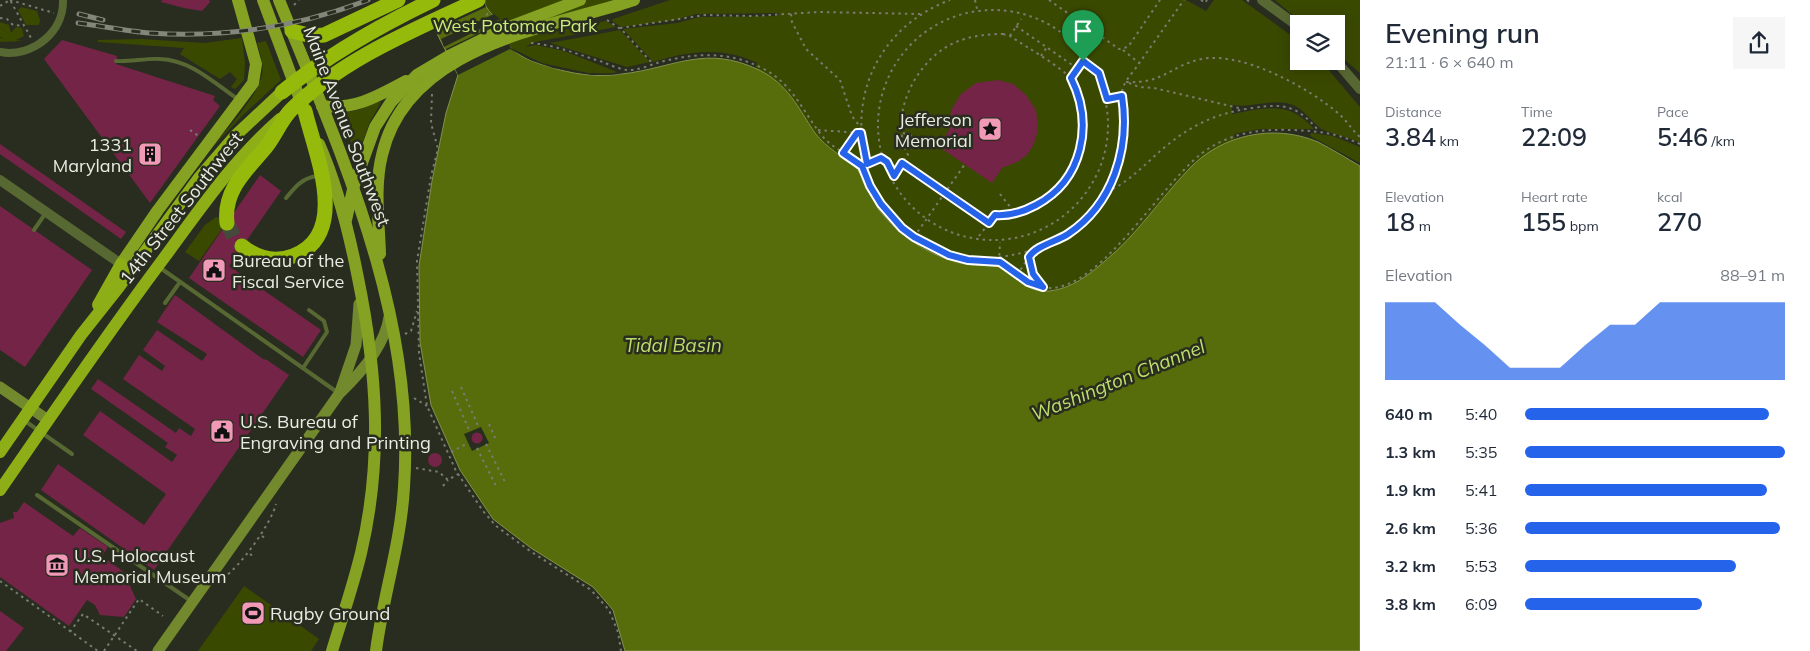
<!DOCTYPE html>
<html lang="en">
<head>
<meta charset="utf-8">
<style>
	body { margin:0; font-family:Mulish,sans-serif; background:#f6f6f7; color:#1f2937; height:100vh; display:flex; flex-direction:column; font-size:19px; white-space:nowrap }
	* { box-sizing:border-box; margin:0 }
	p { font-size:16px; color:#747a83 }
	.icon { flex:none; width:28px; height:28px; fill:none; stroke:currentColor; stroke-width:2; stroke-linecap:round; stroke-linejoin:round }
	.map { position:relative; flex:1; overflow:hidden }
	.details { display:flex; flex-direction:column; background:#fff; width:450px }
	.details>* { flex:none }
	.buttons { position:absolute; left:1290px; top:15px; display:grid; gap:10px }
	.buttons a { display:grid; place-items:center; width:55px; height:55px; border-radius:0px; background:#fff; box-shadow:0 2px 12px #0003; font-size:25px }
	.pin { position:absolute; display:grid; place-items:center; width:42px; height:42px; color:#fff; margin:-51px -21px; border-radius:50% 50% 50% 0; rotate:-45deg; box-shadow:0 0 5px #0007 }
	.pin .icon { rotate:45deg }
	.round { display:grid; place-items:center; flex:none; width:52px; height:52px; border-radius:0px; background:#f6f6f7 }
	.overview { display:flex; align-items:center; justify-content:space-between; height:85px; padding:0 25px }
	h1 { font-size:28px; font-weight:600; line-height:38px }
	.stats { display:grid; grid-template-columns:repeat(3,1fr); gap:8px; height:85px; padding:5px 25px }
	.stats div { display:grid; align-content:center }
	.stats b { font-size:25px; font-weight:600 }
	.stats small { font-size:14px; font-weight:400 }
	.stats p { font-size:14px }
	.chart { height:140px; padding:10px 25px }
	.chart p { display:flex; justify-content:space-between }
	.chart svg { width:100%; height:90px; margin-top:5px; fill:#2563eb; opacity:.7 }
	ul { padding:0 25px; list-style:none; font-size:16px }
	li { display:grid; grid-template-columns:80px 60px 1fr; align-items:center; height:38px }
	li i { height:12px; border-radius:6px; background:#2563eb }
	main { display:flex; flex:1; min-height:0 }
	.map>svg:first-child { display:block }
	.green { fill:#3a4900 }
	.water { fill:#576c0b; stroke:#82924c }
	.pier { fill:#292d1f }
	.building { fill:#742446 }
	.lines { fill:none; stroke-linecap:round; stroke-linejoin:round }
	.motorway-tunnel { stroke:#464a3c; stroke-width:15; stroke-dasharray:15 8; stroke-linecap:butt }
	.path { stroke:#787c70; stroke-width:2; stroke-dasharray:2.5 4; stroke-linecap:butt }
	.service { stroke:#586832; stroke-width:4 }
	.minor { stroke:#586832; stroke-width:8 }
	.tertiary { stroke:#586832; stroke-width:10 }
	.secondary { stroke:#72892d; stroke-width:11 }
	.primary { stroke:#85a223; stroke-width:12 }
	.trunk { stroke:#8eae18; stroke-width:12 }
	.motorway { stroke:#96ba0c; stroke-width:15 }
	.rail-casing { stroke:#83877b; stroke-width:5 }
	.rail { stroke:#292d1f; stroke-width:3; stroke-dasharray:9; stroke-linecap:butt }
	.route-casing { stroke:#fff; stroke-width:10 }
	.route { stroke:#2563eb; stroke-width:6 }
	.labels { text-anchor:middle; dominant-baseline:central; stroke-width:5; stroke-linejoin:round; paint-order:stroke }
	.park-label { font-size:18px; fill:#cced7a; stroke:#292d1f }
	.poi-label { font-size:18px; fill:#e8ece2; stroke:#292d1f; text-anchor:start }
	.street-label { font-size:18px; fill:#e8ece2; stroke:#292d1f }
	.water-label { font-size:19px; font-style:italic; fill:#bfdf6c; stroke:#292d1f }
</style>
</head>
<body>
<main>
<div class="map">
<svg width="1360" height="651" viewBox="0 0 1360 651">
	<rect width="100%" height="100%" fill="#292d1f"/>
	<g class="green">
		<path d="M481 0H613L553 32 606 21 616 27 535 42 525 47 536 45 564 51 617 72C597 79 523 64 509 47 498 33 490 15 481 0Z"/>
		<path d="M670 0H1186L1206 11 1214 0H1242L1299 41V61H1321L1360 107V143C1350 137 1326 133 1320 128 1308 118 1302 106 1286 103 1268 100 1250 108 1232 105V114C1265 108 1289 100 1314 129H1260L1234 134 1235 139C1165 166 1141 254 1072 284 1052 293 1034 293 1016 280 1010 276 1004 270 997 267 991 264 979 266 971 265 948 262 925 251 906 237 889 224 875 206 865 187 863 182 862 175 858 170 851 159 835 154 826 145 797 115 799 90 755 68L757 63C723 46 688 51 653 62L623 29 677 23 699 17 778 16 779 13 696 14 675 20 621 27 612 21 613 19Z"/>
		<path d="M1275 0H1360V73L1336 52V24H1303Z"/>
		<path d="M21 7 37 11 40 20 39 25H26L18 10Z"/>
		<path d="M0 22 9 25 11 33 16 27 22 28 24 36 16 40 23 41 0 42V38H3L0 37Z"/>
		<path d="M620 30 650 62 627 67 550 43Z"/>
		<path d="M242 38 245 63 244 80 235 89 231 87 237 79 230 72 220 79 180 54 184 48 98 42V40L142 39 204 43Z"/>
		<path d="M266 41 281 80 242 116 206 154C221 136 259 96 262 74 264 64 260 53 257 43Z"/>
		<path d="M376 102H381L369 124 357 157 339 113 358 110Z"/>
		<path d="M1311 133 1333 136 1360 147V163L1310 136Z"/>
		<path d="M216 217 220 218 222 229 199 261 185 252 205 225Z"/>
		<path d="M244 586 319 639 311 651H198Z"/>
	</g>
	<path class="water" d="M420 0H484C486 12 496 16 502 26 505 33 507 45 513 50 522 58 536 63 547 66 571 74 597 78 622 74 674 68 705 44 759 70 788 84 798 108 815 133 827 149 842 155 856 168 862 173 872 200 879 210 900 237 931 257 964 264 974 266 987 264 996 266 1015 272 1023 293 1049 291 1071 289 1089 275 1105 261 1137 235 1160 199 1189 169 1221 135 1273 123 1318 142 1332 149 1346 158 1360 166V651H625L613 610 593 587 531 548 493 519 460 470 431 405 420 342 419 266 432 181 446 113 458 75Z"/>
	<g class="pier">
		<path d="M420 0H484L486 7 434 31Z"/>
		<path d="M494 14 500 19 444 47 441 39Z"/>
		<path d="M500 23 511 48 542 63 588 73 623 74 592 75 553 68 530 60 510 49 458 75 446 49Z"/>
		<path d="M481 427 489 443 472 451 464 434Z"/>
	</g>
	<g class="building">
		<path d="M162 0H209L210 2 202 11 184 8 161 2Z"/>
		<path d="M62 40 117 56 116 64 215 96 213 100 220 106 150 203 44 59Z"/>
		<path d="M998 80 1013 84 1026 95 1036 110 1038 129 1034 144 1027 155 1017 162 1002 168 992 183 938 146 949 130 951 110 961 94 976 83Z"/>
		<path d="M0 144 126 232 121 239 0 154Z"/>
		<path d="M260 175 281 191 229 266 321 330 303 357 189 278Z"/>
		<path d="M0 206 92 270 25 367 0 350Z"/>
		<path d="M175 295 263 359 267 360 289 375 154 570 41 490 58 464 144 525 166 494 83 435 100 411 172 462 177 455 165 447 168 443 91 389 98 379 176 433 179 428 191 436 195 429 123 379 139 355 162 371 165 366 143 350 157 330 202 361 207 354 157 322Z"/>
		<circle cx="477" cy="438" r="5.5"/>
		<circle cx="435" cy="460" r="7"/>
		<path d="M24 502 73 536 80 528 108 547 102 556 128 575 126 577 136 599 124 617 100 615 95 605 87 600 69 626 0 577V523L14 518 13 512H17Z"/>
		<path d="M0 611 24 628 6 651H0Z"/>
	</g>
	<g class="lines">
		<path class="motorway-tunnel" d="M227 223 234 237 242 246"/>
		<g class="path">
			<path d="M10 0 54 13"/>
			<path d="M975 0 977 9"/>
			<path d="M1049 0 1119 49 1128 47 1160 0"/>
			<path d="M1201 0 1205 3 1207 0"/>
			<path d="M1247 0 1252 4"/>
			<path d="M294 5 299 0"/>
			<path d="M0 6 10 0 31 38"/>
			<circle cx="993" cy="125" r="115"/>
			<path d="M791 14 792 22 806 49 840 80 852 116 861 128"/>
			<path d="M0 18 7 19 13 25 24 26"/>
			<path d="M607 20 622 30 653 64"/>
			<path d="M486 21 485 16 489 13"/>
			<path d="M1016 26 1078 69"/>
			<path d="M620 28 705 15 752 16 820 12 920 14"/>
			<path d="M1003 34 1010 36C1023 45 1065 69 1072 80 1107 136 1061 219 995 215L989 223 902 163 908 155C889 119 912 70 943 49 961 37 983 34 1003 34Z"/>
			<path d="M1010 36 1021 19"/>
			<path d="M531 43C556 45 579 55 603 62 610 65 619 69 627 70 637 71 650 65 660 62 696 53 728 51 762 68 795 85 802 112 824 138 834 149 849 154 860 164 865 169 866 180 870 187 880 206 894 223 912 236 928 248 950 258 971 260 980 262 993 259 1000 263 1018 270 1027 287 1048 288 1104 290 1165 174 1211 147 1236 132 1263 129 1292 130 1317 131 1337 133 1360 144"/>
			<path d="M1123 50 1139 63"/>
			<path d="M1041 56 1047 47"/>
			<path d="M1071 78 1083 62"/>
			<path d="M1126 82C1164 84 1171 65 1202 59 1242 51 1310 88 1340 115 1347 121 1352 130 1360 137"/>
			<path d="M1129 83 1139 87 1154 88 1243 109"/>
			<path d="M432 94 431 123 438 149 431 176 417 261 419 353 427 406 456 471 483 511 496 526 530 551 591 590 609 610 618 632 621 651"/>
			<path d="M1108 99 1122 96"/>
			<path d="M190 130 200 137"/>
			<path d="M818 130 861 133"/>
			<path d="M903 133 926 140"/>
			<path d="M843 153 857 133"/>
			<path d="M867 164C847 94 881 26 950 0"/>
			<path d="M863 166 881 158"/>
			<path d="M894 176 902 163"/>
			<path d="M1107 192C1133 180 1148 160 1170 143 1195 123 1221 112 1253 108 1286 103 1297 106 1319 131"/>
			<path d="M1000 194 1015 213"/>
			<path d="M979 236 989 223"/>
			<path d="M914 237 965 164"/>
			<path d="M999 257C1063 250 1117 206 1124 140 1126 125 1119 100 1123 87 1127 78 1135 70 1140 62 1155 41 1169 21 1184 0"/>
			<path d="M1029 257 1033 274 1043 287"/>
			<path d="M999 262 1000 242"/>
			<path d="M1017 275 1033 251"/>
			<path d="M405 334 411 331 417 311"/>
			<path d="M461 387 479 428"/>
			<path d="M452 391 470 432"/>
			<path d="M414 398 427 406"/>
			<path d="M489 424 496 440"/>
			<path d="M486 444 506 484"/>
			<path d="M477 448 497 488"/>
			<path d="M451 452 468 443"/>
			<path d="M416 468 439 472 448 480 458 474"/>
			<path d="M443 486 448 480"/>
			<path d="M262 536 266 539"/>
			<path d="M250 554 254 557"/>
			<path d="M223 578C240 567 271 524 276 504"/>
			<path d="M0 581 98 651"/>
			<path d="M70 632 83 614 137 651"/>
			<path d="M104 651 139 599 163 616"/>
		</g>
		<g class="service">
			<path d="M116 61C131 62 145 58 160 59 191 60 214 83 239 100"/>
			<path d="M286 198C295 187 302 178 317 176"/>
			<path d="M34 230 45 214"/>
			<path d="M159 267 337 392"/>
			<path d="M165 303 180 282"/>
			<path d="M303 368 327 332 324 321 309 310"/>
			<path d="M25 421 72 454"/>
			<path d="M37 495 191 601"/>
		</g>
		<path class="minor" d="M0 52C31 58 64 33 63 0"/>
		<g class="tertiary">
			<path d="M1262 0 1299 27"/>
			<path d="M1336 61 1360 89"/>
			<path d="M0 180 121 264"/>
		</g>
		<g class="secondary">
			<path d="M0 387 48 420"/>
			<path d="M340 392 356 345 359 304"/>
			<path d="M158 651 339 394C360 374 385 346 389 317"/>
		</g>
		<g class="primary">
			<path d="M263 0 304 110"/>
			<path d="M279 0C342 156 416 315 404 487 401 543 383 596 376 651"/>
			<path d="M322 106C355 110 378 96 406 81"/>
			<path d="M319 144C338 187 349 232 358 278 377 371 383 460 361 553 353 586 342 618 332 651"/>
			<path d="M346 220 354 185 375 127 391 102 417 75 449 56 504 29 580 0"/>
			<path d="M380 254C379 221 374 187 382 155 407 46 545 29 634 0"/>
			<path d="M121 264 158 210 253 83 256 64 238 0"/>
		</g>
		<g class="trunk">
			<path d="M98 305 121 264"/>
			<path d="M0 452 81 335 119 287 198 179 235 136 282 92"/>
			<path d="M0 490C54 412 107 334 164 258 200 209 234 159 280 119"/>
		</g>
		<g class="motorway">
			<path d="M292 31 312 36 324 35 398 0"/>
			<path d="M282 92C329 54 379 26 433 0"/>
			<path d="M227 223C223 190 247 170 266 147 275 136 281 120 291 110 342 59 414 30 478 0"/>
			<path d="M242 246C257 258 274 263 293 256 351 235 315 153 305 111"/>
		</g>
		<g class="rail-casing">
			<g id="rail">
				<path d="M79 14 103 20"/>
				<path d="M78 23C102 26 126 31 150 33 224 38 298 27 368 0"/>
			</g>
		</g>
		<use href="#rail" class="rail"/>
	</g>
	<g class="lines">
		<g class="route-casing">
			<path id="route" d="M1083 61 1099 73 1107 99 1122 96C1130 149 1113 204 1068 234 1056 242 1037 245 1029 257L1033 274 1043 287 1028 282 1000 262 968 260 949 255 914 237 902 228 881 204 870 186 862 166 843 153 857 133H861L867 164 881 158 887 162 894 176 902 163 989 223 995 215C1009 216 1023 212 1036 205 1083 180 1094 124 1071 78Z"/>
		</g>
		<use href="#route" class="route"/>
	</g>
	<defs>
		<g id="sight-square" transform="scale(1.25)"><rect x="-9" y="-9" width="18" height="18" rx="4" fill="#f09ab7" stroke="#292d1f"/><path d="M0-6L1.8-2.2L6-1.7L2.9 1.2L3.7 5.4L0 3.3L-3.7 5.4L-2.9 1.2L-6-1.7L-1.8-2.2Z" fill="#111"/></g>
		<g id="building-square" transform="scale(1.25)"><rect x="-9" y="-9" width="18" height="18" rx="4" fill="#f09ab7" stroke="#292d1f"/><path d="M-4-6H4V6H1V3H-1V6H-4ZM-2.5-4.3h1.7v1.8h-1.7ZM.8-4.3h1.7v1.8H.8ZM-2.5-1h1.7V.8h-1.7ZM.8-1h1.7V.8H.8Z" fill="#111"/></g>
		<g id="civic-square" transform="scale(1.25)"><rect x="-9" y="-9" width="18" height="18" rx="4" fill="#f09ab7" stroke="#292d1f"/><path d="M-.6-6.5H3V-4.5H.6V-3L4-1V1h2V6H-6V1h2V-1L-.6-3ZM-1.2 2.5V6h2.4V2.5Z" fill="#111"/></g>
		<g id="museum-square" transform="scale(1.25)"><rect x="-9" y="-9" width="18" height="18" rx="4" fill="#f09ab7" stroke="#292d1f"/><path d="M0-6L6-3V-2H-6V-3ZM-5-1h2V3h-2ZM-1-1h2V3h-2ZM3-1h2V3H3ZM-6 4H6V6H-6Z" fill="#111"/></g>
		<g id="stadium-square" transform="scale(1.25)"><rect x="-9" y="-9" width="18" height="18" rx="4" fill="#f09ab7" stroke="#292d1f"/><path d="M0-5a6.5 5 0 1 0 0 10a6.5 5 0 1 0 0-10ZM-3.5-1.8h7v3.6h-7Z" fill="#111"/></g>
	</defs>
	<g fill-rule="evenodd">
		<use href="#sight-square" x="990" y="129"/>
		<use href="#building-square" x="150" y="154"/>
		<use href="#civic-square" x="214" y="270"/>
		<use href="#civic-square" x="222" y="431"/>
		<use href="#museum-square" x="57" y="565"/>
		<use href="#stadium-square" x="253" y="613"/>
	</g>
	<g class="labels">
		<g class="park-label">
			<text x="515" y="25">West Potomac Park</text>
		</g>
		<g class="poi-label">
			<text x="972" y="119" text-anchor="end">Jefferson<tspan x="972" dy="21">Memorial</tspan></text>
			<text x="132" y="144" text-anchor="end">1331<tspan x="132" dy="21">Maryland</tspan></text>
			<text x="232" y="260">Bureau of the<tspan x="232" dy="21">Fiscal Service</tspan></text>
			<text x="240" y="421">U.S. Bureau of<tspan x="240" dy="21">Engraving and Printing</tspan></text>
			<text x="74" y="555">U.S. Holocaust<tspan x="74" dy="21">Memorial Museum</tspan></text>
			<text x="270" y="613">Rugby Ground</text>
		</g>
		<g class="street-label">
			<text transform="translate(347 126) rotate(69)">Maine Avenue Southwest</text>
			<text transform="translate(181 208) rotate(-52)">14th Street Southwest</text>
		</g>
		<g class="water-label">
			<text x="673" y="345">Tidal Basin</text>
			<text transform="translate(1118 380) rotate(-22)">Washington Channel</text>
		</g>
	</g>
</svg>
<div class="buttons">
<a><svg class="icon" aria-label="layers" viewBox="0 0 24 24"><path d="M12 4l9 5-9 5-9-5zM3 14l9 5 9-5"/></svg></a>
</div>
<div class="pin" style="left:1083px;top:61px;background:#1e9e55"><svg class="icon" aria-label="arrive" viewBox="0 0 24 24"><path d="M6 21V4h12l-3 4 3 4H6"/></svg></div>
</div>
<section class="details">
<div class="overview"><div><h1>Evening run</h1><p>21:11 · 6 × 640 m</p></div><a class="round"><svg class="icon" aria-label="share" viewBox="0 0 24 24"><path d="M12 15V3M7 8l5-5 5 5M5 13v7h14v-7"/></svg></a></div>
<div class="stats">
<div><p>Distance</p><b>3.84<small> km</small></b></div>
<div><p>Time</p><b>22:09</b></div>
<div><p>Pace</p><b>5:46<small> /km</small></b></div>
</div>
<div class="stats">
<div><p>Elevation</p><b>18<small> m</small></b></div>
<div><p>Heart rate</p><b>155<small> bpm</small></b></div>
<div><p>kcal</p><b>270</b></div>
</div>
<div class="chart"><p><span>Elevation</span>88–91 m</p>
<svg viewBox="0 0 160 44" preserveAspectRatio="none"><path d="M0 44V6L10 6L20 6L30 17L40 27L50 38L60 38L70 38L80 27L90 17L100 17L110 6L120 6L130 6L140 6L150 6L160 6V44z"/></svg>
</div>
<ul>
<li><b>640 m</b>5:40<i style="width:94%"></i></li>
<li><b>1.3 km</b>5:35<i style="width:100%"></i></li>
<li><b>1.9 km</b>5:41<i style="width:93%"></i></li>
<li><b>2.6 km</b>5:36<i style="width:98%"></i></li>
<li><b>3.2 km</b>5:53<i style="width:81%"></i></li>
<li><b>3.8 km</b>6:09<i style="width:68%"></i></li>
</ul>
</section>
</main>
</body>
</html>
